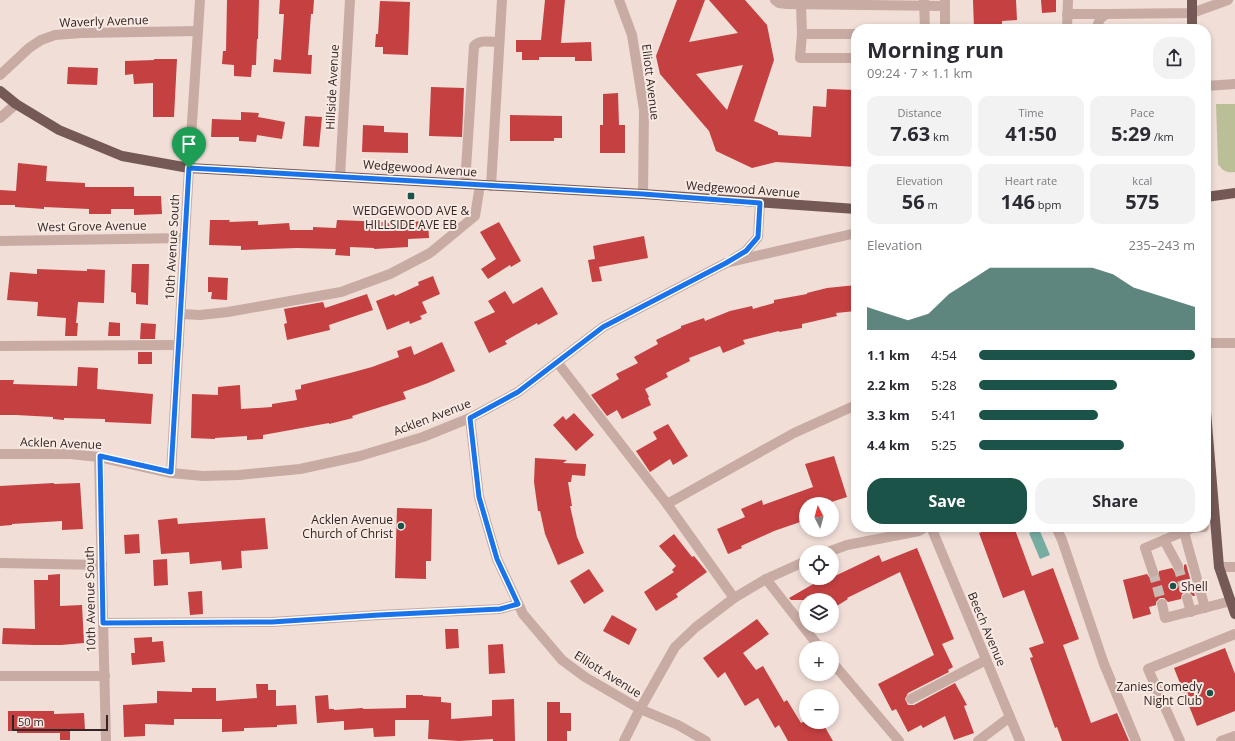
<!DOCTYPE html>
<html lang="en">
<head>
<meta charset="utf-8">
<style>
	body { margin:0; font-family:"Open Sans",sans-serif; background:#f2f2f3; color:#2b2b33; height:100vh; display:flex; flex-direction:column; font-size:15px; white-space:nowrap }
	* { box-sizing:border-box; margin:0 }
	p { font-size:13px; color:#7c7c81 }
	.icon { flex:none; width:22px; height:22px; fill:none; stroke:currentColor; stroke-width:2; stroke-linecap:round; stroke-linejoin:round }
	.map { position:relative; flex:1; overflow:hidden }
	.side { position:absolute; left:851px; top:24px; width:360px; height:508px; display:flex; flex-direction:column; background:#fff; border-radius:16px; box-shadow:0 2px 6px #0003 }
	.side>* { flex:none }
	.needle { width:26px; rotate:354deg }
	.controls { position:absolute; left:799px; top:497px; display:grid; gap:8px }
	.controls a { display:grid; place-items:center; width:40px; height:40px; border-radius:50%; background:#fff; box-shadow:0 2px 6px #0003; font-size:20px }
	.scale { position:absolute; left:12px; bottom:10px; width:96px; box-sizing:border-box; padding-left:4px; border:2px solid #332625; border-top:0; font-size:11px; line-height:14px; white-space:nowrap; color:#332625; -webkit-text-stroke:3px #f8e9e3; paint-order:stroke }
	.pin { position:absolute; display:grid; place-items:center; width:34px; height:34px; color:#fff; margin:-41px -17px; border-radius:50% 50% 50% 0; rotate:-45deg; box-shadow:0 0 4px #0007 }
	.pin .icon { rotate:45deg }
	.round { display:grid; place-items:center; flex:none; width:42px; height:42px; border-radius:16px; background:#f2f2f3 }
	.overview { display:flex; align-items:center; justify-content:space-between; height:68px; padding:0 16px }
	h1 { font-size:22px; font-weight:700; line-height:30px }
	.figures { display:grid; grid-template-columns:repeat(3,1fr); gap:6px; height:68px; padding:4px 16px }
	.figures div { display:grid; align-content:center; border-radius:10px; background:#f2f2f3; text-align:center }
	.figures b { font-size:20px; font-weight:700 }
	.figures small { font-size:11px; font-weight:400 }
	.figures p { font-size:11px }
	.chart { height:112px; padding:8px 16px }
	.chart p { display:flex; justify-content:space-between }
	.chart svg { width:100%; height:72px; margin-top:4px; fill:#1b5349; opacity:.7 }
	.button { display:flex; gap:8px; margin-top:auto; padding:8px 16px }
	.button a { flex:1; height:46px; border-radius:16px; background:#1b5349; color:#fff; font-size:16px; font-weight:700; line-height:46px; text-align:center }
	.button a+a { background:#f2f2f3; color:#2b2b33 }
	ul { padding:0 16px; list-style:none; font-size:13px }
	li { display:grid; grid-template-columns:64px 48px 1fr; align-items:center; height:30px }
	li i { height:10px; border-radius:5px; background:#1b5349 }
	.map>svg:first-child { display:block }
	.green { fill:#bbbf97 }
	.water { fill:#76ada2 }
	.building { fill:#c54041; fill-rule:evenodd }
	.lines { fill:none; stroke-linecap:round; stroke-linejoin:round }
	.minor-tunnel { stroke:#cab9b3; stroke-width:10; stroke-dasharray:10 5; stroke-linecap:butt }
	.minor { stroke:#c8aba3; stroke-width:10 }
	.major { stroke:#755956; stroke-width:10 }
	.route-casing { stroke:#fff; stroke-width:8 }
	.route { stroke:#1a73e8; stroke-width:5 }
	.poi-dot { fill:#1b5349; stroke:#f8e9e3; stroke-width:1.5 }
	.labels { text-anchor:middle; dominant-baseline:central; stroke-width:4; stroke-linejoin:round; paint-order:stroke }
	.street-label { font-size:12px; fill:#332625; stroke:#f8e9e3 }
	.poi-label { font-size:12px; fill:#332625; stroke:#f8e9e3; text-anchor:end }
</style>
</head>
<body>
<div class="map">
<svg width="1235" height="741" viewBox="0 0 1235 741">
	<rect width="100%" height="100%" fill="#f0ded7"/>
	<path class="green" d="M1216 104H1235V172C1226 173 1223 171 1218 164Z"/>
	<path class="water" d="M1039 529 1050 555 1040 559 1029 533Z"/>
	<g class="building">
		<path d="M227 0H259L258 39H257L256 65H252L251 77 234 76V65L222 64 223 51H226Z"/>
		<path d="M280 0H314L313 14H311L308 55H312L311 74 273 72 274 59 281 60 284 14H279Z"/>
		<path d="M545 0H565L561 43 591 42 592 61H575V57H539V60H522V52H516V40H541Z"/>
		<path d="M677 0H705L689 42 738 33 709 0H745L767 25 774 60 754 121 778 132V135L811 137 813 106 826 107 827 89 855 90 854 108H856V167L776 162 752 168 716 151 709 131 660 74 656 56ZM743 65 727 110 696 74Z"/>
		<path d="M973 0H1016L1017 20 1002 21V29H974Z"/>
		<path d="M1041 0H1056V12L1042 13Z"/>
		<path d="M380 1 410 2 408 55 383 54V47H375L376 34H378Z"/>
		<path d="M154 59H177L174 117H153V83L134 84 133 74 125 75V61L154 60Z"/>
		<path d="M68 67 98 68 97 85 67 84Z"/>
		<path d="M431 87 464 88 462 137 429 136Z"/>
		<path d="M618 93 619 125H625V153H600V125H603V94Z"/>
		<path d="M241 112 259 113 258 117 285 122 282 139 257 135 256 142 239 141V137H211L212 119 241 120Z"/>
		<path d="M510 115 562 116V138H554V141H510Z"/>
		<path d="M305 116 322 117 319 147 303 146Z"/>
		<path d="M363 125 384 126V132L408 133V153L362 152Z"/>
		<path d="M18 163 47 166 46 181 85 183V187H134V196H161L162 214 134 215V209H111V214H89V209L44 207V209L15 207V205H0V190L16 191Z"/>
		<path d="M210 220H230L229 222 258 221V225L289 223 290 230H313V227L336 228 337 220 385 222V223L428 221 429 238 408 239V247L374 249V248L350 247V256L335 255 336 249 297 248 241 250V246L209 245Z"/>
		<path d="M499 222 521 261 511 267 510 265 488 279 481 269 496 259 480 232Z"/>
		<path d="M644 236 648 258 599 267 602 281 592 282 588 260 595 259 593 246Z"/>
		<path d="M132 264H149L148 305 136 304V293L131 292Z"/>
		<path d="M37 269 87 271V269L105 270 104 303 78 302 76 323H78L77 336H65L66 318 37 316 38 302 7 300 10 272 37 274Z"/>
		<path d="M433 276 440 294 422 302 427 313 420 316 422 319 410 324 409 321 387 330 376 301 394 294 395 296 419 285 418 282Z"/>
		<path d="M208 277 228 278 227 300 211 299 212 292H208Z"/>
		<path d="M856 285V311L836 313 837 316 802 324V328L779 332V331L743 340 745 344 723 353 720 346 689 358 690 361 666 373 668 377 645 389 649 397 648 398 651 405 622 419 617 410 607 416 591 395 619 379 616 374 638 363 634 357 658 344 656 340 681 328V326L704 318 705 321 730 311 752 306 753 309 774 303V300L807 294V293L827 288Z"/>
		<path d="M542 287 558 314 538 325 537 323 505 341 507 344 489 353 474 322 495 312 488 301 505 291 513 304Z"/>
		<path d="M367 294 373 310 329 325 330 330 287 340 284 324 287 323 284 309 323 302 325 308Z"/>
		<path d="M109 322 120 323V336H108Z"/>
		<path d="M141 323 156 324 155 339H140Z"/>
		<path d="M442 342 455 371 428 383 403 392 406 399 352 416 353 418 329 424V423L263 435V439L247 440V436L215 438V439L191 438 192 394 218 395V387L240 385 241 409 272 407V404L297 400 295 390 301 389V385L350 373 372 367 399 357 397 351 411 346 414 355Z"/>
		<rect x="138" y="352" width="14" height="12"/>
		<path d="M78 367 98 368 97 389 153 394 151 424 105 422V419L64 418V420L53 419V417L16 415H0V380H14L13 384 77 386Z"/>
		<path d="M574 413 594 435 576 451 553 425 563 416 566 420Z"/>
		<path d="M668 424 688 456 673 465 670 459 650 472 636 451 657 439 653 432Z"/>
		<path d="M834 456 847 497 825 504H806V520L774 531 741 546 742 548 728 554 717 529 745 517 741 509 762 500 763 505 813 487 805 464Z"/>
		<path d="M535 458 567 460 563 463 586 464 585 476 572 475 571 482H568L572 506H570L577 537 584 553 558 565 545 534 540 511H538L534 482Z"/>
		<path d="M54 483V484L80 483 83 529 62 530V521L12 524V525L0 526V486Z"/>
		<path d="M397 508 432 509 431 561H426V579L395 578Z"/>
		<path d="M177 518 178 524 265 518 268 549 241 551 242 568 222 570 221 561 190 564 189 552 161 554 158 520Z"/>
		<path d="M995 527H1014L1032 576 1053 568 1079 639 1063 645 1091 723 1117 713 1129 741H1062L1057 727 1055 728 1030 658 1033 657 1029 648 1044 643 1024 590 1003 598 979 533Z"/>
		<path d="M139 534 140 553 125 554 124 535Z"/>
		<path d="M674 534 692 557 694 556 707 572 676 594 678 597 656 611 644 592 674 572 672 570 676 566 659 546Z"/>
		<path d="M917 548 954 639 942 644 953 667 948 670 949 672 908 693 905 699 908 705H914L955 683 967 705 964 706 974 733 954 740 945 716 923 728 921 725 908 732 896 709 892 711 878 684 934 655 900 572 847 598 848 599 832 609V600H791L789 598 815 583 816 585 827 578H832L833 574 835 576 879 555 882 562Z"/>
		<path d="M167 559 168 585 154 586 153 560Z"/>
		<path d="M1186 564 1195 596H1193L1189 592H1186L1182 594 1181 599 1168 602 1164 598H1160L1156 602V605L1149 607 1151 614 1133 619 1123 580 1147 574 1149 577 1155 578 1158 576 1159 571 1172 568 1175 572H1181L1184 569V565Z"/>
		<path d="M589 569 604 591 584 604 570 581Z"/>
		<path d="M60 574V606L82 605 84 643 61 645H35L2 644 3 628 35 629 34 580H48V575Z"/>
		<path d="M202 591 203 614 190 615 188 592Z"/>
		<path d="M612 615 637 629 629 645 603 631Z"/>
		<path d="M757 619 769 634 743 653 756 670 763 666 784 702 787 700 801 723 803 722H822L833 741H788L779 725 775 728 758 698 745 706 725 672 718 678 703 658Z"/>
		<path d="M445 629H458L459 648 446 649Z"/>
		<path d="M152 637V642L163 641 165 662 132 665 131 653H135L134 638Z"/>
		<path d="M503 644 505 673 489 674 488 645Z"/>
		<path d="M1225 648 1235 674V711L1197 726 1174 668Z"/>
		<path d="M256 684H268V690H276V706L296 705 297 724 277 725V727L244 728V731L222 732V719H174V725L145 724V736L124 737 123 705 157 703V691L192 692V688H216V701L257 698Z"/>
		<path d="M328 695 329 709H334V710L363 708V709L406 708V695H423V696L441 697V702L451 703V719L492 716V700L514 699 515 741H493V739L459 741 428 739 429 720H395V736L374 737 373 728 344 730V721L317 723 315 696Z"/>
		<path d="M547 702H560V713H571V731H567V741H547Z"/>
		<path d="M8 711H54V714L84 713 85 730H70V740H60V733H17V731H8Z"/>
	</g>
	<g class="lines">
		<g class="minor-tunnel">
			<path d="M1178 566 1187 598"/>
			<path d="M1153 572 1162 604"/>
		</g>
		<g class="minor">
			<path d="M619 0 632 35 644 110 643 194"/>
			<path d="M775 0 779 3 787 4 945 6"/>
			<path d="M924 0 925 29"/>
			<path d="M945 1V29"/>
			<path d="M801 4 802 34 800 58H856"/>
			<path d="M1067 14H1106"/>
			<path d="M1067 29 1068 0"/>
			<path d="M1096 29 1100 19 1106 14 1192 13 1228 0"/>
			<path d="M802 34H856"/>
			<path d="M0 75 29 48 41 40 55 35 81 33 198 31"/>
			<path d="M1206 86 1235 84"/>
			<path d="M0 118 16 104"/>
			<path d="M340 176 350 0"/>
			<path d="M465 184 474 46C480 39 490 42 499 42"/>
			<path d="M491 186 502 0"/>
			<path d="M0 241 185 238"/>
			<path d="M733 259 746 251 758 237 760 203"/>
			<path d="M181 314 200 315 228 312 341 292 390 274 430 253 475 216 480 185"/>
			<path d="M1206 343H1235"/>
			<path d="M0 346 179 345"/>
			<path d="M557 362 667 504 734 598"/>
			<path d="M470 418 479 497 497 559 523 614 562 660 585 677 640 709 678 725 706 741"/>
			<path d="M0 454H70L99 457 171 473 203 476 239 475 300 469 360 456 423 437 470 418 518 392 603 327 726 263 856 233"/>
			<path d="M99 457 106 741"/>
			<path d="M171 473 189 168 200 0"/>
			<path d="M667 504 794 433 856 405"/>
			<path d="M931 527 1020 741"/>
			<path d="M1056 527 1062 540 1104 664 1136 741"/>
			<path d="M1184 532 1205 608"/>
			<path d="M1164 540 1178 566"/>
			<path d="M828 552 847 545 919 531 926 527"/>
			<path d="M0 563 102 565"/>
			<path d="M1219 567H1235"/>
			<path d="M1153 572 1145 548 1192 528 1204 527"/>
			<path d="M766 579 820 648"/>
			<path d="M1187 598 1191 612"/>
			<path d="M1162 604 1165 618 1231 601"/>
			<path d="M103 623 272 622 379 615 500 609 518 604"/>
			<path d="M832 662 899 741"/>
			<path d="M0 676H105"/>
			<path d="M911 699 986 660"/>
			<path d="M624 741 640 709 675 647 696 627 734 598 766 579 806 561"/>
			<path d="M978 741 1010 717"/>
			<path d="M1180 741 1148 669 1235 634"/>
			<path d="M1221 741 1235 736"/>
		</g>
		<g class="major">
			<path d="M1192 0V29"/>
			<path d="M0 91 16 104 59 130 122 156 189 168 643 194 856 209"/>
			<path d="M1206 197 1235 193"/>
			<path d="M1206 412 1219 567 1235 614"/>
		</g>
	</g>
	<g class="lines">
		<g class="route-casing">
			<path id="route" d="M189 168 643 194 760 203 758 237 746 251 726 263 603 327 518 392 470 418 479 497 497 559 518 604 500 609 379 615 272 622 103 623 100 456 171 472Z"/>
		</g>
		<use href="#route" class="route"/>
	</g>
	<g class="poi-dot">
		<rect x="407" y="192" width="8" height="8" rx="2"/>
		<circle cx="401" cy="526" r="4"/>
		<circle cx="1173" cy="586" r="4"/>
		<circle cx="1210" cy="693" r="4"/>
	</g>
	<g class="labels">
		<g class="street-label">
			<text transform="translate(104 21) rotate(-2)">Waverly Avenue</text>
			<text transform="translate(651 82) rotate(83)">Elliott Avenue</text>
			<text transform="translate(332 87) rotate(-87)">Hillside Avenue</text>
			<text transform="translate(420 168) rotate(4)">Wedgewood Avenue</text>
			<text transform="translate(743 189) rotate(4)">Wedgewood Avenue</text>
			<text transform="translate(92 226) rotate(-1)">West Grove Avenue</text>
			<text transform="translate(172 247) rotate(-87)">10th Avenue South</text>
			<text transform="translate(432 417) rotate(-21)">Acklen Avenue</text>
			<text transform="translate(61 443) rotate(2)">Acklen Avenue</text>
			<text transform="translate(90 599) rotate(-91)">10th Avenue South</text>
			<text transform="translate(987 629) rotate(67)">Beech Avenue</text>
			<text transform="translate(608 674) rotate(32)">Elliott Avenue</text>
		</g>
		<g class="poi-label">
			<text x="411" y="210" text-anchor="middle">WEDGEWOOD AVE &amp;<tspan x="411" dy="14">HILLSIDE AVE EB</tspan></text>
			<text x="393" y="519">Acklen Avenue<tspan x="393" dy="14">Church of Christ</tspan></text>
			<text x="1181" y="586" text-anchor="start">Shell</text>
			<text x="1202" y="686">Zanies Comedy<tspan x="1202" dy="14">Night Club</tspan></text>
		</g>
	</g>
</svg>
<div class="controls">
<a><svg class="needle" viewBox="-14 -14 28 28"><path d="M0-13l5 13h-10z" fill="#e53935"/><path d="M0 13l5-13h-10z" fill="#7c7c81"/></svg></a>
<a><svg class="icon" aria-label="locate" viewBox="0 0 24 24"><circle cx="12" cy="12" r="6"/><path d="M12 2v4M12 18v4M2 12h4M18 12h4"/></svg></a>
<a><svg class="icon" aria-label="layers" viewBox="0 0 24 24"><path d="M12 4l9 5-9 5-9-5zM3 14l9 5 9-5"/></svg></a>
<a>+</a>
<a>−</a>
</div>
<div class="scale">50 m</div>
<div class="pin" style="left:189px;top:168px;background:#1e9e55"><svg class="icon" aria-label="arrive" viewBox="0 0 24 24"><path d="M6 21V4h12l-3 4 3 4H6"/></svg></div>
<section class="side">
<div class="overview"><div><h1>Morning run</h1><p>09:24 · 7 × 1.1 km</p></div><a class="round"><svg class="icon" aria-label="share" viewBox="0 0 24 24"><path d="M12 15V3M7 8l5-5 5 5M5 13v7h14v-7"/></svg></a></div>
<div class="figures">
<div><p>Distance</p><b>7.63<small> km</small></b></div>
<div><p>Time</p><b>41:50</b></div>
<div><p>Pace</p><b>5:29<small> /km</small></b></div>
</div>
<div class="figures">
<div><p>Elevation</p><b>56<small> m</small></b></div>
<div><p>Heart rate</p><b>146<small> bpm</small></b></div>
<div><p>kcal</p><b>575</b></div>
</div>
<div class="chart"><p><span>Elevation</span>235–243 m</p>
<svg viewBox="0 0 160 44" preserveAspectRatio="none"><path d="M0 44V30L10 34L20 38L30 34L40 22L50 14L60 6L70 6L80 6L90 6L100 6L110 6L120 10L130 18L140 22L150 26L160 30V44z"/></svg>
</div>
<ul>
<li><b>1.1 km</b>4:54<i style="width:100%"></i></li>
<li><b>2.2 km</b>5:28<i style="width:64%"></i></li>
<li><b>3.3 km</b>5:41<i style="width:55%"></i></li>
<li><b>4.4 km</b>5:25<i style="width:67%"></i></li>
</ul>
<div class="button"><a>Save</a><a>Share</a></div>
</section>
</div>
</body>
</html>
